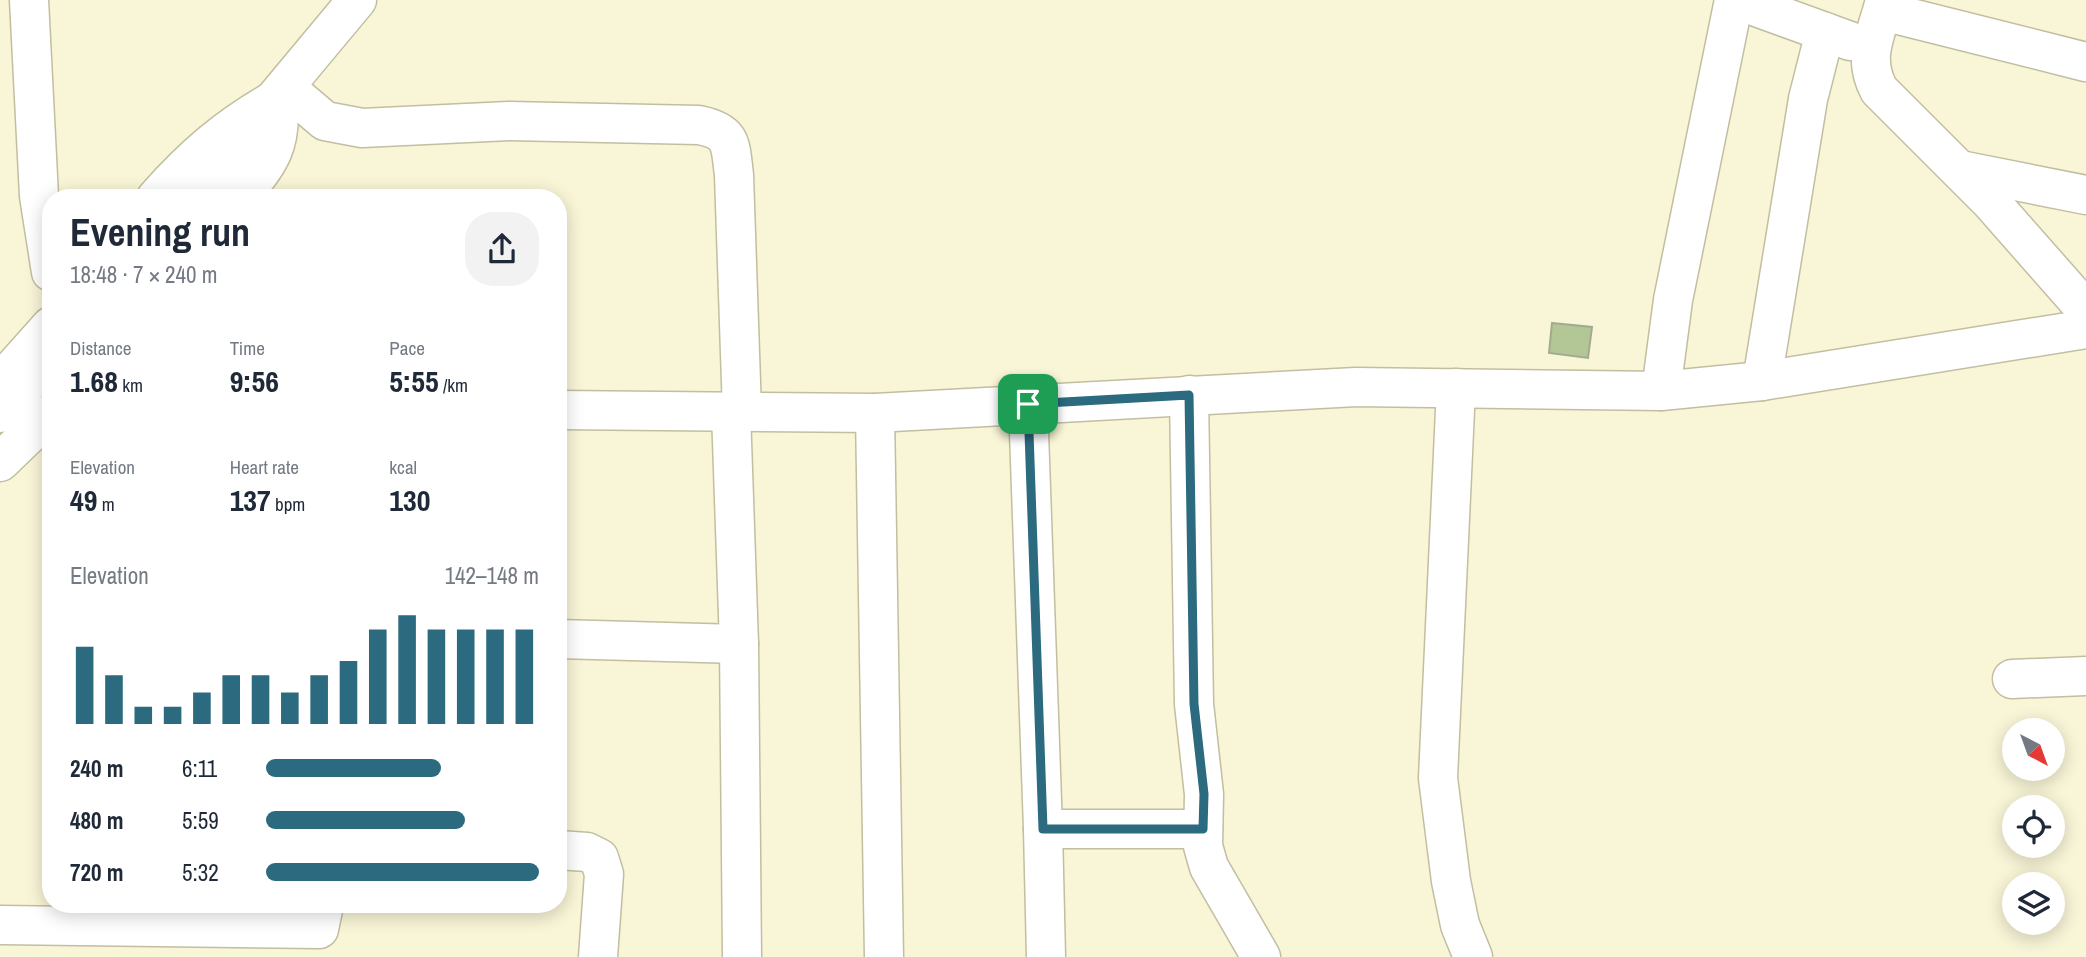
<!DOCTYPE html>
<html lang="en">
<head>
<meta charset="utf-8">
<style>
	body { margin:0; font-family:"Archivo Narrow",sans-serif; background:#f2f2f3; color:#1f2937; height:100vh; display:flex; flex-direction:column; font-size:26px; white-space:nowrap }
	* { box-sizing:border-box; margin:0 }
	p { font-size:23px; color:#747a83 }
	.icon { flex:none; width:38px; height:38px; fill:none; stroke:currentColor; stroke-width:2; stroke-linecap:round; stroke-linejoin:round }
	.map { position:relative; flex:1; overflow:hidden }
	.drawer { position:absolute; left:42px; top:189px; width:525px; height:724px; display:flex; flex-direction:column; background:#fff; border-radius:28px; box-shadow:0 4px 18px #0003 }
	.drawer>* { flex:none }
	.needle { width:46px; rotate:139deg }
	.tools { position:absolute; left:2002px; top:718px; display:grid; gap:14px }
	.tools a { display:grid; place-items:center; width:63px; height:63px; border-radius:50%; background:#fff; box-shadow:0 4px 18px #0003; font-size:35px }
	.pin { position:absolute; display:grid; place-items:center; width:60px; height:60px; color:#fff; margin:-30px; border-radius:14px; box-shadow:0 4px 10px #0006 }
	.round { display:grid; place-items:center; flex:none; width:74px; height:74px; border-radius:28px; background:#f2f2f3 }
	.head { display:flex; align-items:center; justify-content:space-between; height:119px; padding:0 28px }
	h1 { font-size:38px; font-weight:700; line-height:52px }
	.metrics { display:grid; grid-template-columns:repeat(3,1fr); gap:10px; height:119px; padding:7px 28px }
	.metrics div { display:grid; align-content:center }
	.metrics b { font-size:30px; font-weight:700 }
	.metrics small { font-size:19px; font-weight:400 }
	.metrics p { font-size:19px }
	.chart { height:196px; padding:14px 28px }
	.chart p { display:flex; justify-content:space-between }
	.chart svg { width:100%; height:126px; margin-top:7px; stroke:#2b6a7f; stroke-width:6 }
	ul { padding:0 28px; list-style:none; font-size:23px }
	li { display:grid; grid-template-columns:112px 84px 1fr; align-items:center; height:52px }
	li i { height:18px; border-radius:9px; background:#2b6a7f }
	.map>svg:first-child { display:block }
	.building { fill:#b3c696; stroke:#a0ab90; stroke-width:2 }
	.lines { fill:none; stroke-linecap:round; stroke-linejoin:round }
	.minor-casing { stroke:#c2bea1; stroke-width:41 }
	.major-casing { stroke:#c2bea1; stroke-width:41 }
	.minor { stroke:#fff; stroke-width:38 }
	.major { stroke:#fff; stroke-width:38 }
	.route-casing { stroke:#fff; stroke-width:14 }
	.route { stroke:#2b6a7f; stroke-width:9 }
</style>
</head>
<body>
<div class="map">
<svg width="2086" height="957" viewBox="0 0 2086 957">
	<rect width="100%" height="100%" fill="#f9f5d7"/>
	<path class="building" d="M1552 323 1592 327 1588 358 1549 353Z"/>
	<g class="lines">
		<g class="minor-casing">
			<g id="minor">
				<path d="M29 0 39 196 51 272"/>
				<path d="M1737 0 1850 41"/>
				<path d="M1885 0C1877 34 1861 56 1879 90L1990 201 2086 310"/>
				<path d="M1883 11 2086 62"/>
				<path d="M286 88 325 121 362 128 509 121 699 125C733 132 730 144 734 175L742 412"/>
				<path d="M1960 170 2086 195"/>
				<path d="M156 198C193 156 229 125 278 98 283 146 270 161 240 198"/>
				<path d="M1762 381 1808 99 1825 32"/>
				<path d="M0 383 51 326"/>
				<path d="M1456 388 1438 778 1451 881 1460 925 1473 957"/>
				<path d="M1661 391 1673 300 1734 0"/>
				<path d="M1189 395 1194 704 1204 794 1203 846 1209 867 1261 957"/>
				<path d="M1028 404 1043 829H1203"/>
				<path d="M558 410 875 413 1356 387 1661 391 1762 381 2086 329"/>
				<path d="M731 412 739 644 742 957"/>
				<path d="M875 413 884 957"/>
				<path d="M0 462 51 413"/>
				<path d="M558 639 739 644"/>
				<path d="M2012 679 2086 676"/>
				<path d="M1043 829 1046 957"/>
				<path d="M558 850 587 852 599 858 604 874 598 957"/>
				<path d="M0 925 319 929 324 905"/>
			</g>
		</g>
		<g class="major-casing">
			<g id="major">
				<path d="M192 198 357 0"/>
				<path d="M0 413 51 358"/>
			</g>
		</g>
		<use href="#minor" class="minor"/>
		<use href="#major" class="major"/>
	</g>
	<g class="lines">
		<g class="route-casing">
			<path id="route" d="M1189 395 1194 704 1204 794 1203 829H1043L1028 404Z"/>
		</g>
		<use href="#route" class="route"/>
	</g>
</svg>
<div class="tools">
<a><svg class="needle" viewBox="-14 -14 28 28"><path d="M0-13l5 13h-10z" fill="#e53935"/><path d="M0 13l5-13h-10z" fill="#747a83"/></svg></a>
<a><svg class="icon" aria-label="locate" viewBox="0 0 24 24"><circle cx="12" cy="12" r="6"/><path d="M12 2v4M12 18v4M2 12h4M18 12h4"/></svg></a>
<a><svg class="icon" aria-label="layers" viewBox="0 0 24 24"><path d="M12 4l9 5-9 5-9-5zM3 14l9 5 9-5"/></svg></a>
</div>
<div class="pin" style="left:1028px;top:404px;background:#1e9e55"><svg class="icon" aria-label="arrive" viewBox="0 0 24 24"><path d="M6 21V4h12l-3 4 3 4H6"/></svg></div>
<section class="drawer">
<div class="head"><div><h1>Evening run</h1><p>18:48 · 7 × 240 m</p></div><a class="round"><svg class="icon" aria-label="share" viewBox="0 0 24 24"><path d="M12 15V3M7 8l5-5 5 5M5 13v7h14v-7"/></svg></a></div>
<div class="metrics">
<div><p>Distance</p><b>1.68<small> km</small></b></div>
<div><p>Time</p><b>9:56</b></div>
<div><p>Pace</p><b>5:55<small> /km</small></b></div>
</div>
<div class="metrics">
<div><p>Elevation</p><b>49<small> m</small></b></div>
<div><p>Heart rate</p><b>137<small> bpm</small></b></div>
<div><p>kcal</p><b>130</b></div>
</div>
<div class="chart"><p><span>Elevation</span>142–148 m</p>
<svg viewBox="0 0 160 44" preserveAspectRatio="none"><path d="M5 44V17M15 44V27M25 44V38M35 44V38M45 44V33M55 44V27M65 44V27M75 44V33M85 44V27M95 44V22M105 44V11M115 44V6M125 44V11M135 44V11M145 44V11M155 44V11"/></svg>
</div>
<ul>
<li><b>240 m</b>6:11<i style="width:64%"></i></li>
<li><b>480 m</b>5:59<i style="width:73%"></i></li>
<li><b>720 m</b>5:32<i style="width:100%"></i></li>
</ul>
</section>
</div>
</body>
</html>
